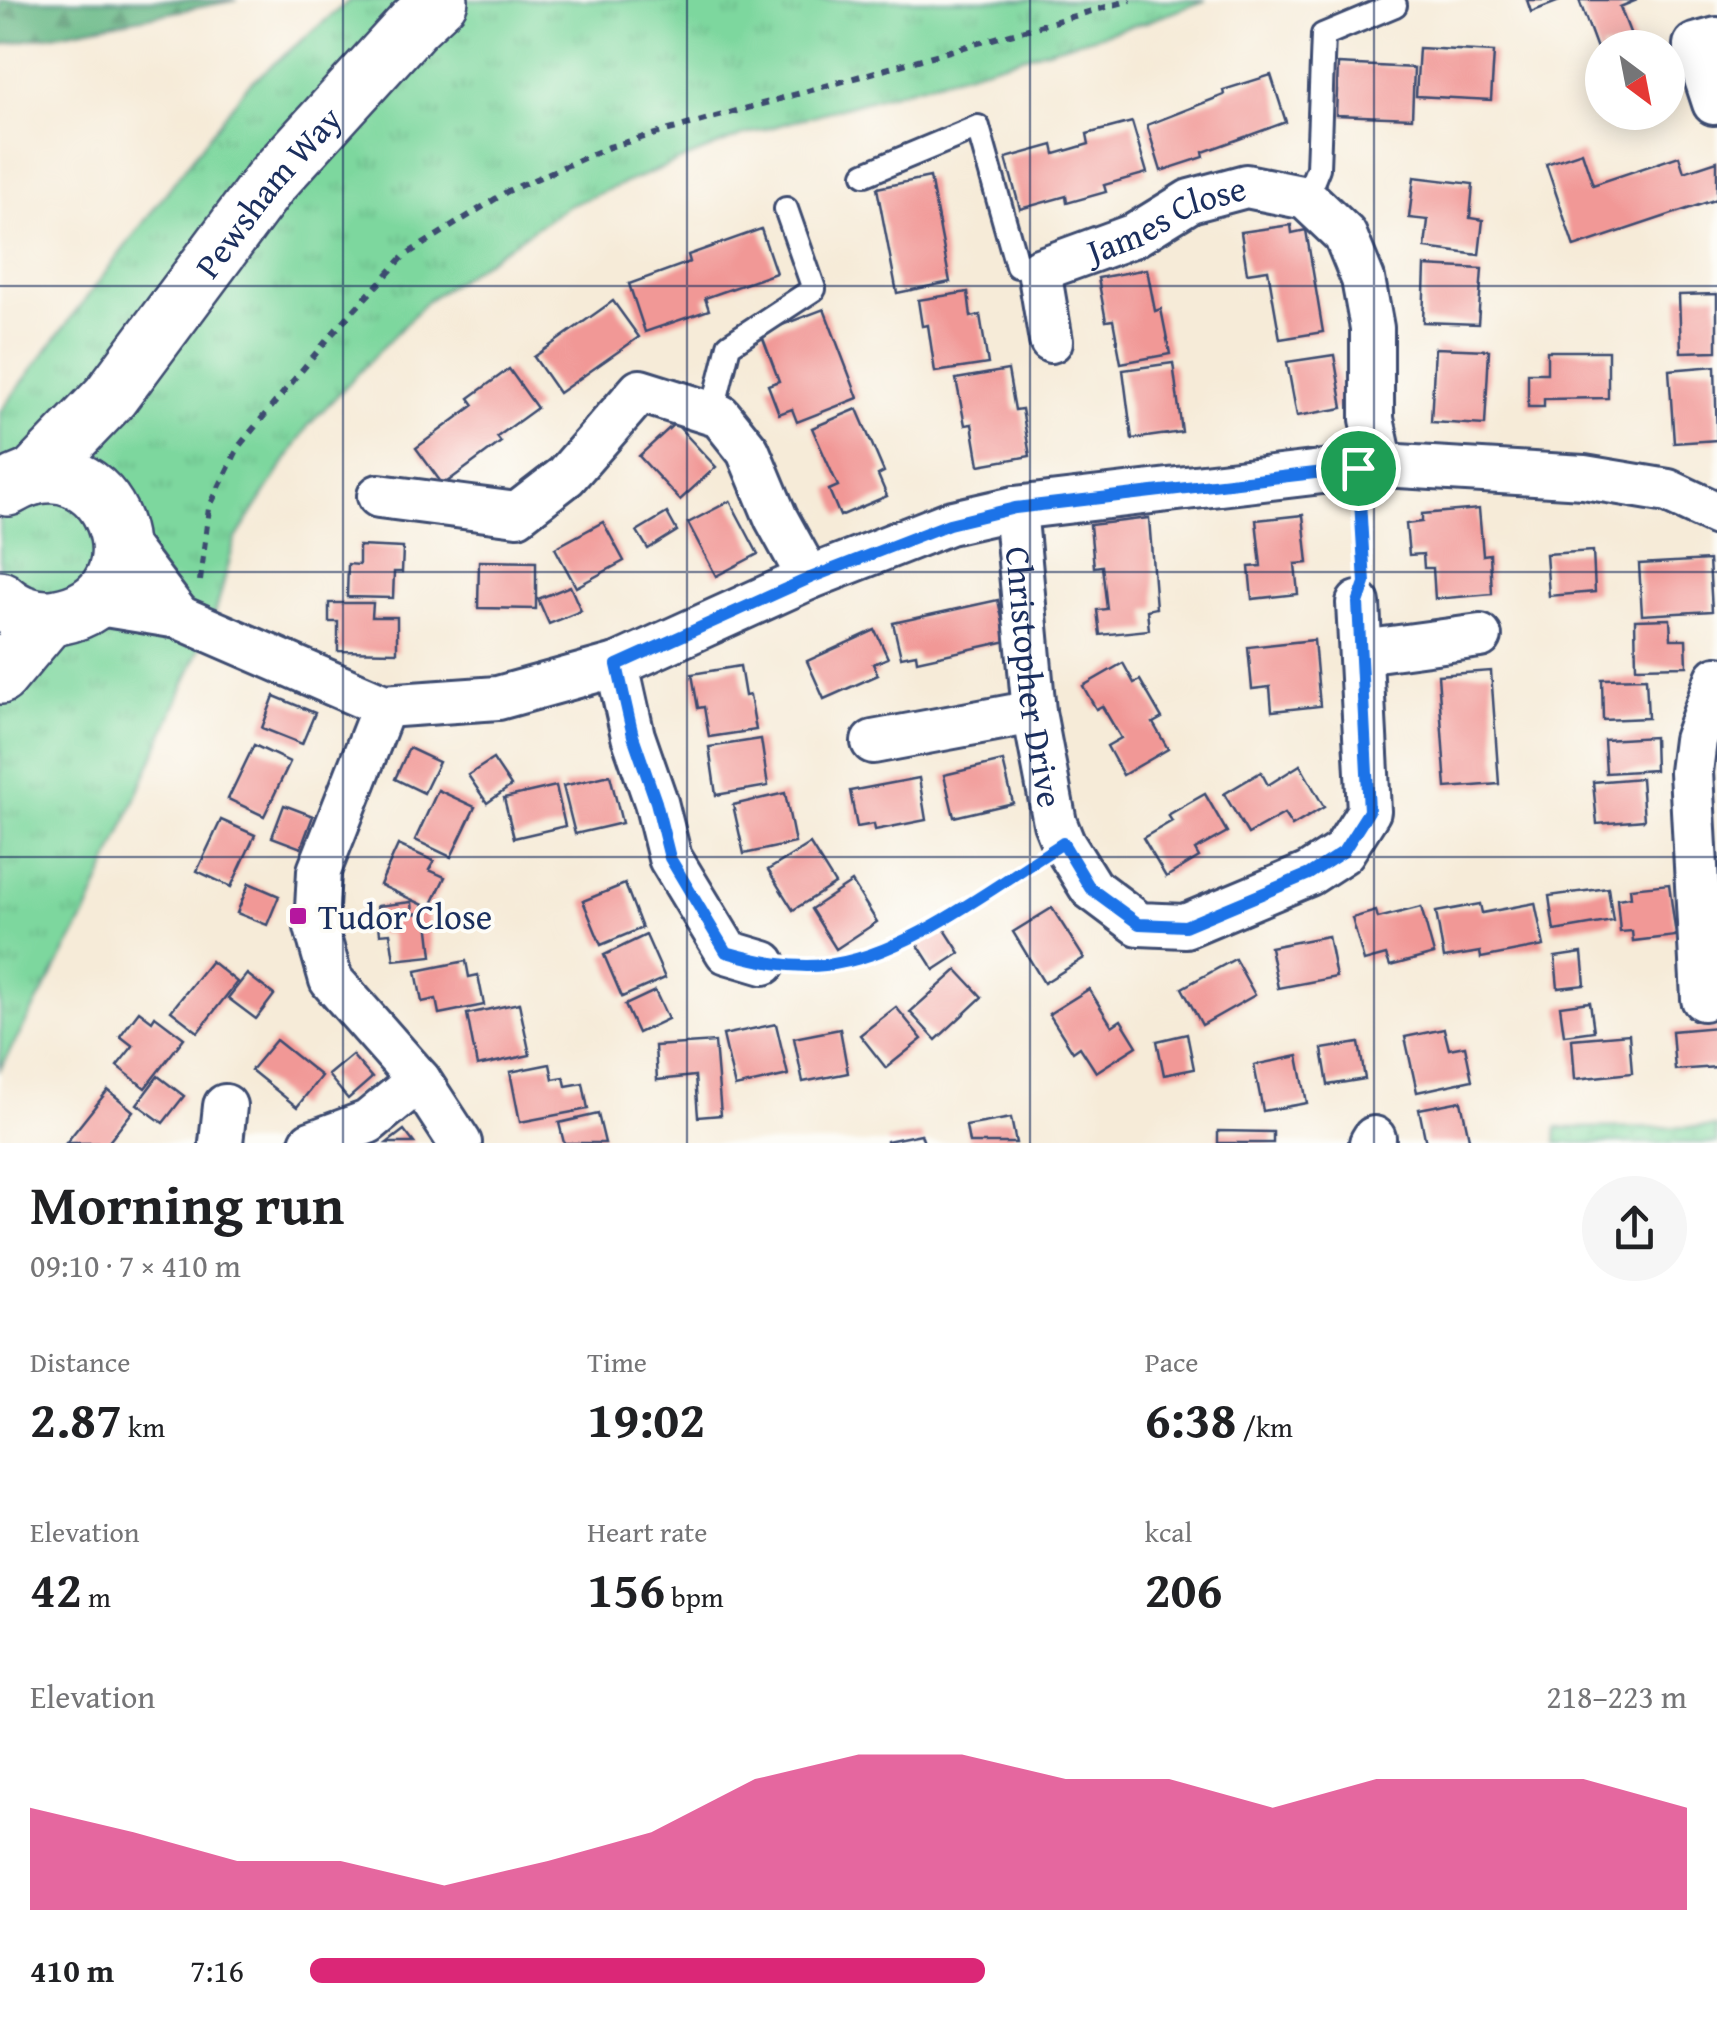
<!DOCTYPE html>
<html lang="en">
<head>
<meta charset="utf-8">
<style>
	body { margin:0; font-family:"Gentium Book Plus",serif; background:#f6f6f6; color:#202124; height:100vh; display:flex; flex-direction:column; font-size:38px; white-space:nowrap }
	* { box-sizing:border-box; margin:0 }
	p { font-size:32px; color:#757577 }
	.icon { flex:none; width:55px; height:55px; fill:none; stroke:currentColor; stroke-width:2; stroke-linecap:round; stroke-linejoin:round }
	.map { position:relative; height:1143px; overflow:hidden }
	.drawer { display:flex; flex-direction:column; background:#fff; flex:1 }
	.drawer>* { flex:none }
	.needle { width:65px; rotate:148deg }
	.controls { position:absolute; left:1585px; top:30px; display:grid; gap:20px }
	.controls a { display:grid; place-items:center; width:100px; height:100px; border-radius:50%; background:#fff; box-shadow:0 5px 25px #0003; font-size:50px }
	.pin { position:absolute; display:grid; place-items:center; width:85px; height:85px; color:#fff; margin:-42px; border:5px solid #fff; border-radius:50%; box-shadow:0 2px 10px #0007 }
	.round { display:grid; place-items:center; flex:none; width:105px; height:105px; border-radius:52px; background:#f6f6f6 }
	.overview { display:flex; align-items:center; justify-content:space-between; height:170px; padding:0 30px }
	h1 { font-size:55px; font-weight:700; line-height:75px }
	.metrics { display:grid; grid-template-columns:repeat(3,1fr); gap:15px; height:170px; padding:10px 30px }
	.metrics div { display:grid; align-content:center }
	.metrics b { font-size:50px; font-weight:700 }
	.metrics small { font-size:28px; font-weight:400 }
	.metrics p { font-size:28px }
	.chart { height:280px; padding:20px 30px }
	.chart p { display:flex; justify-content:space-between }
	.chart svg { width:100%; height:180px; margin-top:10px; fill:#db2777; opacity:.7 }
	ul { padding:0 30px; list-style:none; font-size:32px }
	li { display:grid; grid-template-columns:160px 120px 1fr; align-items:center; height:75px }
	li i { height:25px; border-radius:12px; background:#db2777 }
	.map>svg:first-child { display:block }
	.grass { fill:url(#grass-tufts); stroke:#4c837e; stroke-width:2.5 }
	.forest { fill:url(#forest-firs); stroke:#407472; stroke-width:2.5 }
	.park { fill:url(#park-dots); stroke:#4c837e; stroke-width:2.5 }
	.building { fill:#f19896 }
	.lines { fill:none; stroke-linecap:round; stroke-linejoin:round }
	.service-casing { stroke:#3c4b70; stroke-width:28 }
	.minor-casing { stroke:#3c4b70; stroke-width:48 }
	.primary-casing { stroke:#3c4b70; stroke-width:60 }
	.path { stroke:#3c4b70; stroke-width:6; stroke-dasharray:8 8; stroke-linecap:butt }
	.service { stroke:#fff; stroke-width:22 }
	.minor { stroke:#fff; stroke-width:42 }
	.primary { stroke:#fff; stroke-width:55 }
	.route-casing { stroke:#fff; stroke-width:20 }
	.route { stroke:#1a73e8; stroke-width:12 }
	.grid { fill:none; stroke:#1b2f5e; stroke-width:2.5; stroke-opacity:0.55 }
	.poi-dot { fill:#b5179e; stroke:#fdfcf7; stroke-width:4 }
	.labels { text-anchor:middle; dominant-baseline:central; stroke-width:8; stroke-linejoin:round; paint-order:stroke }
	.street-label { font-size:35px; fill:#1b2f5e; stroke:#fdfcf7 }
	.poi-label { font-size:35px; fill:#1b2f5e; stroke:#fdfcf7; text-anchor:start }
</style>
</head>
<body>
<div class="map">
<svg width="1717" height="1143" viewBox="0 0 1717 1143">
	<defs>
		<pattern id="grass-tufts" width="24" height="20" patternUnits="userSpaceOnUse" patternTransform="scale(2.5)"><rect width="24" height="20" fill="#7dd79e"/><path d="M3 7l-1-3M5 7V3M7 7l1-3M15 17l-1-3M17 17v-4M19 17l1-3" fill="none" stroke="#6bb98a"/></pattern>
		<pattern id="forest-firs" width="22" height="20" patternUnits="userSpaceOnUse" patternTransform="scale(2.5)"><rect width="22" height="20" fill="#66b885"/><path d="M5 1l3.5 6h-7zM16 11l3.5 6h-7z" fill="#539670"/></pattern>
		<pattern id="park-dots" width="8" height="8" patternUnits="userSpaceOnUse" patternTransform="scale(2.5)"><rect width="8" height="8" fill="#7dd79e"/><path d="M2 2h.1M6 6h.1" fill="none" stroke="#6bb98a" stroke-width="1.8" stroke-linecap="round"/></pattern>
	</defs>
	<rect width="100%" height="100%" fill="#fdfcf7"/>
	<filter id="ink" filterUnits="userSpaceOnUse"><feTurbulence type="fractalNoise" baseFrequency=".01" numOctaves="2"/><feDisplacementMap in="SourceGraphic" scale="20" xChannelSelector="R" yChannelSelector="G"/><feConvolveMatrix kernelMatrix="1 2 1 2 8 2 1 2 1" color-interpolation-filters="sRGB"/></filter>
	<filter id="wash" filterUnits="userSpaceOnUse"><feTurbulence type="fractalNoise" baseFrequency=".0048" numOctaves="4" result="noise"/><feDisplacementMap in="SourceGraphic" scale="40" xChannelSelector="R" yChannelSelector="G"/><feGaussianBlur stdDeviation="2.25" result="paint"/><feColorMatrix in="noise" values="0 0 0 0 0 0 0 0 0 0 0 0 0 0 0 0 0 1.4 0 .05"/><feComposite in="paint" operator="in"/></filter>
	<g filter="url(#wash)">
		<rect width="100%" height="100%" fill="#f6ebd8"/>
		<path class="grass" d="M350 0H1206L1146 22 741 136 568 206 428 300 308 426 235 540 216 610 86 915 0 1069V412L247 86Z"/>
		<path class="forest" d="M0 0H237L0 45Z"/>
		<path class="park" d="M1717 1127V1143H1556L1557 1128Z"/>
		<g id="blocks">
			<g class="building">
				<path d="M1527 0H1562L1531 12Z"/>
				<path d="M1579 0H1637L1620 7 1636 48H1602V62Z"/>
				<path d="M1419 48 1494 52 1491 100 1416 96Z"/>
				<path d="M1338 64 1414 68 1412 118 1336 115Z"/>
				<path d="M1271 75 1286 122 1203 152 1204 157 1161 171 1147 125 1224 95 1223 90Z"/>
				<path d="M1602 75V106L1592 79Z"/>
				<path d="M1132 122 1147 173 1104 185 1106 192 1067 203 1066 196 1020 209 1006 158 1053 145 1055 154 1089 144 1087 134Z"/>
				<path d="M1582 152 1593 185 1679 156 1684 172 1717 161V199L1574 247 1546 164Z"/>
				<path d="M930 177 950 282 897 293 877 188Z"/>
				<path d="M1414 177 1473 184 1470 218 1483 220 1479 255 1425 248 1428 220 1409 218Z"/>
				<path d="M1291 225 1292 233 1306 230 1323 332 1280 339 1268 270 1247 273 1241 232Z"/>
				<path d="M761 229 776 273 705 298 709 310 645 332 629 284 690 262 688 255Z"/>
				<path d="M1425 266 1482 269 1478 324 1423 322Z"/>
				<path d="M1147 269 1155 311 1161 309 1170 354 1121 363 1113 320 1106 321 1098 278Z"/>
				<path d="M968 292 971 317 980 315 988 364 935 372 928 325 922 326 918 300Z"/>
				<path d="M1717 294V351L1681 352 1679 295Z"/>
				<path d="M613 301 639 337 559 393 534 357Z"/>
				<path d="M824 309 858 398 797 422 792 409 779 414 768 385 779 381 761 333Z"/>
				<path d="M1435 348 1489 350 1485 425 1431 422Z"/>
				<path d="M1547 351H1608V398L1544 399V407H1528V373H1547Z"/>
				<path d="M1334 355 1343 408 1297 416 1287 362Z"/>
				<path d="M1173 363 1182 432 1132 439 1123 370Z"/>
				<path d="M1715 366 1717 440 1674 443 1669 370Z"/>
				<path d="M509 369 537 408 497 437 501 442 443 485 416 448 474 405 469 398Z"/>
				<path d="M1008 370 1015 410 1022 409 1030 456 979 465 972 424 965 425 956 379Z"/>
				<path d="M857 409 884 472 878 475 887 496 840 516 829 490 838 486 812 428Z"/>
				<path d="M675 423 716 467 680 500 639 456Z"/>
				<path d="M730 501 758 554 716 576 688 523Z"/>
				<path d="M1479 509 1483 555 1490 554 1492 594 1435 599 1433 568H1424L1423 554 1409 555 1406 524 1422 522V514Z"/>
				<path d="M667 513 677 531 648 549 637 531Z"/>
				<path d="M1303 515 1308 563 1295 564 1298 594 1252 599 1249 567 1261 566 1256 520Z"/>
				<path d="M1149 518 1156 608 1147 610 1149 630 1100 635 1097 610 1107 609 1102 566 1094 567 1090 525Z"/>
				<path d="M603 522 624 561 576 587 555 548Z"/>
				<path d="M359 546 403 548 402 572H394L393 598 347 597 348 564 359 565Z"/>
				<path d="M1593 551 1595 592 1549 596 1546 554Z"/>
				<path d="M1709 560 1712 611 1642 615 1639 564Z"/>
				<path d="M479 561 536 562V609L478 608Z"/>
				<path d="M570 586 581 611 549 624 538 599Z"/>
				<path d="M998 600 1007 641 917 661 916 654 901 657 893 623Z"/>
				<path d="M329 603H373L372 617H397V652L338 651V622H329Z"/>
				<path d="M1670 619 1671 639H1686L1687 666 1636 667 1635 620Z"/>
				<path d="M875 630 888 658 873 664 878 675 824 699 807 661Z"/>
				<path d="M1314 640 1320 706 1272 711 1270 687 1252 689 1248 647Z"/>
				<path d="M1123 663 1134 683 1140 680 1162 718 1153 723 1168 749 1123 775 1107 746 1121 738 1102 706 1096 709 1083 686Z"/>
				<path d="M740 666 745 696 750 695 756 730 709 737 704 707 698 708 692 674Z"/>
				<path d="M1491 671 1499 784 1446 788 1438 675Z"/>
				<path d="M1646 678 1648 718 1603 720 1602 679Z"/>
				<path d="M274 696 315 713 302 744 262 728Z"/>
				<path d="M1654 737 1655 770 1606 773 1604 740Z"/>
				<path d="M761 739 768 786 716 795 709 747Z"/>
				<path d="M254 745 290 762 264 816 228 799Z"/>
				<path d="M409 748 439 762 424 793 395 779Z"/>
				<path d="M493 759 511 786 487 803 468 775Z"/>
				<path d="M1003 761 1013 803 954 817 944 775Z"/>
				<path d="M1300 765 1324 807 1292 826 1284 814 1248 834 1224 794 1261 772 1268 785Z"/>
				<path d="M610 775 622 823 575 834 563 786Z"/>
				<path d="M919 778 926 820 875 830 874 824 857 827 850 791Z"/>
				<path d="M1641 778 1644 820 1597 824 1593 782Z"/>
				<path d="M556 786 565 826 514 838 504 798Z"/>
				<path d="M438 790 475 807 451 857 415 840Z"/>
				<path d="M785 793 795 843 744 854 733 805Z"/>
				<path d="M1205 794 1227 832 1195 850 1199 857 1166 877 1143 838 1172 821 1168 815Z"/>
				<path d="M284 805 313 816 301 848 272 837Z"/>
				<path d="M221 820 255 835 231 887 197 871Z"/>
				<path d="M810 844 835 884 793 910 768 870Z"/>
				<path d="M398 845 434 861 429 870 445 877 430 908 380 885Z"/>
				<path d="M852 882 877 922 836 949 811 909Z"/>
				<path d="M249 883 279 896 267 925 237 913Z"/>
				<path d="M625 884 642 928 601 945 583 901Z"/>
				<path d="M1669 884 1676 936 1633 941 1632 931 1620 932 1617 899 1631 897 1630 888Z"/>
				<path d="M1608 888 1613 921 1554 931 1549 896Z"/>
				<path d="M412 902 413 914 427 912 432 956 394 960 390 933 380 934 377 906Z"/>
				<path d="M1535 903 1544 946 1481 958 1480 952 1444 958 1436 912 1480 904 1482 913Z"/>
				<path d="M1421 907 1434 954 1390 966 1386 955 1364 961 1352 918 1376 911 1378 918Z"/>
				<path d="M1052 908 1084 958 1044 983 1013 932Z"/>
				<path d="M942 925 960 953 934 970 916 942Z"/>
				<path d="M646 935 665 978 622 997 604 955Z"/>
				<path d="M1328 936 1336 977 1278 988 1270 947Z"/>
				<path d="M1582 953 1585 985 1558 988 1555 957Z"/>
				<path d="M1235 959 1255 995 1202 1025 1182 988Z"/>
				<path d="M211 961 237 982 198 1032 171 1011Z"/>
				<path d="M466 961 469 977 478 975 484 1005 439 1014 436 999 422 1002 416 971Z"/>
				<path d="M957 970 982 997 936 1040 910 1012Z"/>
				<path d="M247 974 274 995 256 1019 228 998Z"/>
				<path d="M1089 989 1112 1026 1121 1020 1137 1046 1096 1072 1080 1047 1073 1052 1049 1014Z"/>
				<path d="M655 991 668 1019 638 1033 625 1005Z"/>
				<path d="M1590 1002 1594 1031 1564 1035 1560 1006Z"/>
				<path d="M519 1003 530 1055 477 1066 467 1014Z"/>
				<path d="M896 1007 922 1039 886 1068 860 1035Z"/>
				<path d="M139 1011 152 1021 155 1016 184 1038 145 1088 117 1066 133 1046 120 1036Z"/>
				<path d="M776 1024 788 1075 735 1087 723 1035Z"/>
				<path d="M1717 1027V1067L1675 1070 1672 1031Z"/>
				<path d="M840 1029 848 1073 803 1082 794 1038Z"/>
				<path d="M1444 1029 1449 1049 1465 1046 1472 1080 1417 1092 1405 1037Z"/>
				<path d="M1187 1034 1194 1069 1164 1075 1157 1041Z"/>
				<path d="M1629 1034 1632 1073 1575 1079 1572 1039Z"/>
				<path d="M276 1040 321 1076 297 1107 251 1070Z"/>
				<path d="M715 1042 721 1115 698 1117 695 1076 657 1080 655 1046Z"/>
				<path d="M1359 1043 1365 1079 1328 1085 1322 1049Z"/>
				<path d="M352 1055 372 1078 348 1099 328 1075Z"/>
				<path d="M1298 1056 1307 1103 1263 1111 1254 1065Z"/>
				<path d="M550 1064 553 1079 564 1077 566 1086 583 1083 588 1109 520 1122 510 1072Z"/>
				<path d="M158 1076 184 1096 163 1123 137 1104Z"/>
				<path d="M108 1090 133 1111 108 1143H66Z"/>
				<path d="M1461 1101 1470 1143H1426L1419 1109Z"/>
				<path d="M598 1114 605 1143H564L559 1123Z"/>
				<path d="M1011 1118 1016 1143H969L966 1126Z"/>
				<path d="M404 1130 414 1143H387Z"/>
				<path d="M1218 1131 1273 1132V1143H1218Z"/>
				<path d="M921 1134 924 1143H887V1141Z"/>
			</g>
		</g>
	</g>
	<g filter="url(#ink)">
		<use href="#blocks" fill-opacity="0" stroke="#3c4b70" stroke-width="2.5"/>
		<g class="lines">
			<g class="service-casing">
				<g id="service">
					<path d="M865 174 978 127 1017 266"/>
					<path d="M1306 198 1318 168 1323 35 1395 5"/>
					<path d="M712 414 729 345 814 289 786 209"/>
				</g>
			</g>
			<g class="minor-casing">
				<g id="minor">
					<path d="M1714 103 1695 45 1717 39"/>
					<path id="s1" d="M1051 341 1039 270 1135 235 1190 201 1246 186 1306 198 1345 235 1363 279 1372 328V419L1382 465"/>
					<path d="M379 496 517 514 566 476 640 391 720 416 748 451 776 518 809 578"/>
					<path id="s2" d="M1015 508 1034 712 1055 823 1063 843 1091 888 1139 924 1185 926 1309 874 1343 852 1369 811 1358 603"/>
					<path d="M120 539 179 617"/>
					<path d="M93 603 179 617 384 706 498 698 617 665 809 578 949 523 1015 508 1382 465 1584 477 1668 491 1717 514"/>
					<path d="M1362 652 1480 636"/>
					<path d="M617 665 633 736 656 802 670 858 727 952 764 963"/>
					<path d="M384 706 319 871 316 927 331 980 419 1080 460 1143"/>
					<path d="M873 742 1034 712"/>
					<path d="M1703 999 1691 772 1695 740 1717 678"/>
					<path d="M221 1143 225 1106"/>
					<path d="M311 1143 368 1122 419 1080"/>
					<path d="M1371 1143 1374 1138"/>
				</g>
			</g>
			<g class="primary-casing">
				<g id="primary">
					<path id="s3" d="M33 477 110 397 270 182 414 24 440 0"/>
					<path d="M0 599C15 613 37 621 58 617 172 597 110 427 8 488"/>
					<path d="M0 676 48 619"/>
				</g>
			</g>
			<g class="path">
				<path d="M1360 506 1364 568"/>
				<path d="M200 581 209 508 239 446 332 334 404 256 508 191 609 147 1131 0"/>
				<path d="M800 964C887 969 961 906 1031 863"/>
			</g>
			<use href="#service" class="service"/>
			<use href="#minor" class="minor"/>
			<use href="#primary" class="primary"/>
		</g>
	</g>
	<g class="lines" filter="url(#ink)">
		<g class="route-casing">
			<path id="route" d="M1358 468 1365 583 1358 603 1369 811 1343 852 1309 874 1185 926 1139 924 1090 888 1063 843C996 885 903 958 825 965 792 969 758 961 726 952L670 858 656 802 633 736 617 665 810 578 949 524 1015 508Z"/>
		</g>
		<use href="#route" class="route"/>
	</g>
	<path class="grid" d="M343 0V1143M687 0V1143M1030 0V1143M1374 0V1143M0 286H1717M0 572H1717M0 857H1717"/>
	<rect class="poi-dot" x="288" y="906" width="20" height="20" rx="5"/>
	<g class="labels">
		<g class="street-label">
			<text stroke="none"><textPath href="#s3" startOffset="370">Pewsham Way</textPath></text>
			<text stroke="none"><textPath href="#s1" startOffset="210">James Close</textPath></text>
			<text stroke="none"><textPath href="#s2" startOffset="170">Christopher Drive</textPath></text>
		</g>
		<g class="poi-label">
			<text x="318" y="916">Tudor Close</text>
		</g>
	</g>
</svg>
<div class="controls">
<a><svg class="needle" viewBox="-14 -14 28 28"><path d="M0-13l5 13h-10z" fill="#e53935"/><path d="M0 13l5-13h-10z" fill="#757577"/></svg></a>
</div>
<div class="pin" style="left:1358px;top:468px;background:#1e9e55"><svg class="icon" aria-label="arrive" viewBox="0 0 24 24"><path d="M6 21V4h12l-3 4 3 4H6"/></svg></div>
</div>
<section class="drawer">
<div class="overview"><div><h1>Morning run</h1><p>09:10 · 7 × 410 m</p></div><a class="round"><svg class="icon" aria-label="share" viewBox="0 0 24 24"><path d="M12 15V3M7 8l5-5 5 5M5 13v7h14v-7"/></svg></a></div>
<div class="metrics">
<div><p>Distance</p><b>2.87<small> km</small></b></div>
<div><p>Time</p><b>19:02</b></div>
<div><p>Pace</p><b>6:38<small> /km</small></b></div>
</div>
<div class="metrics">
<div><p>Elevation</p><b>42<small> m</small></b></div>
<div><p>Heart rate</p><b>156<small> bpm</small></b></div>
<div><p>kcal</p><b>206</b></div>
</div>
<div class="chart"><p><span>Elevation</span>218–223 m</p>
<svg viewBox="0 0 160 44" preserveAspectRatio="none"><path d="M0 44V19L10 25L20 32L30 32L40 38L50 32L60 25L70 12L80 6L90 6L100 12L110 12L120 19L130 12L140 12L150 12L160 19V44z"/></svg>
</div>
<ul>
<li><b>410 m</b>7:16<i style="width:49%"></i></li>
</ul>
</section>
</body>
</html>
